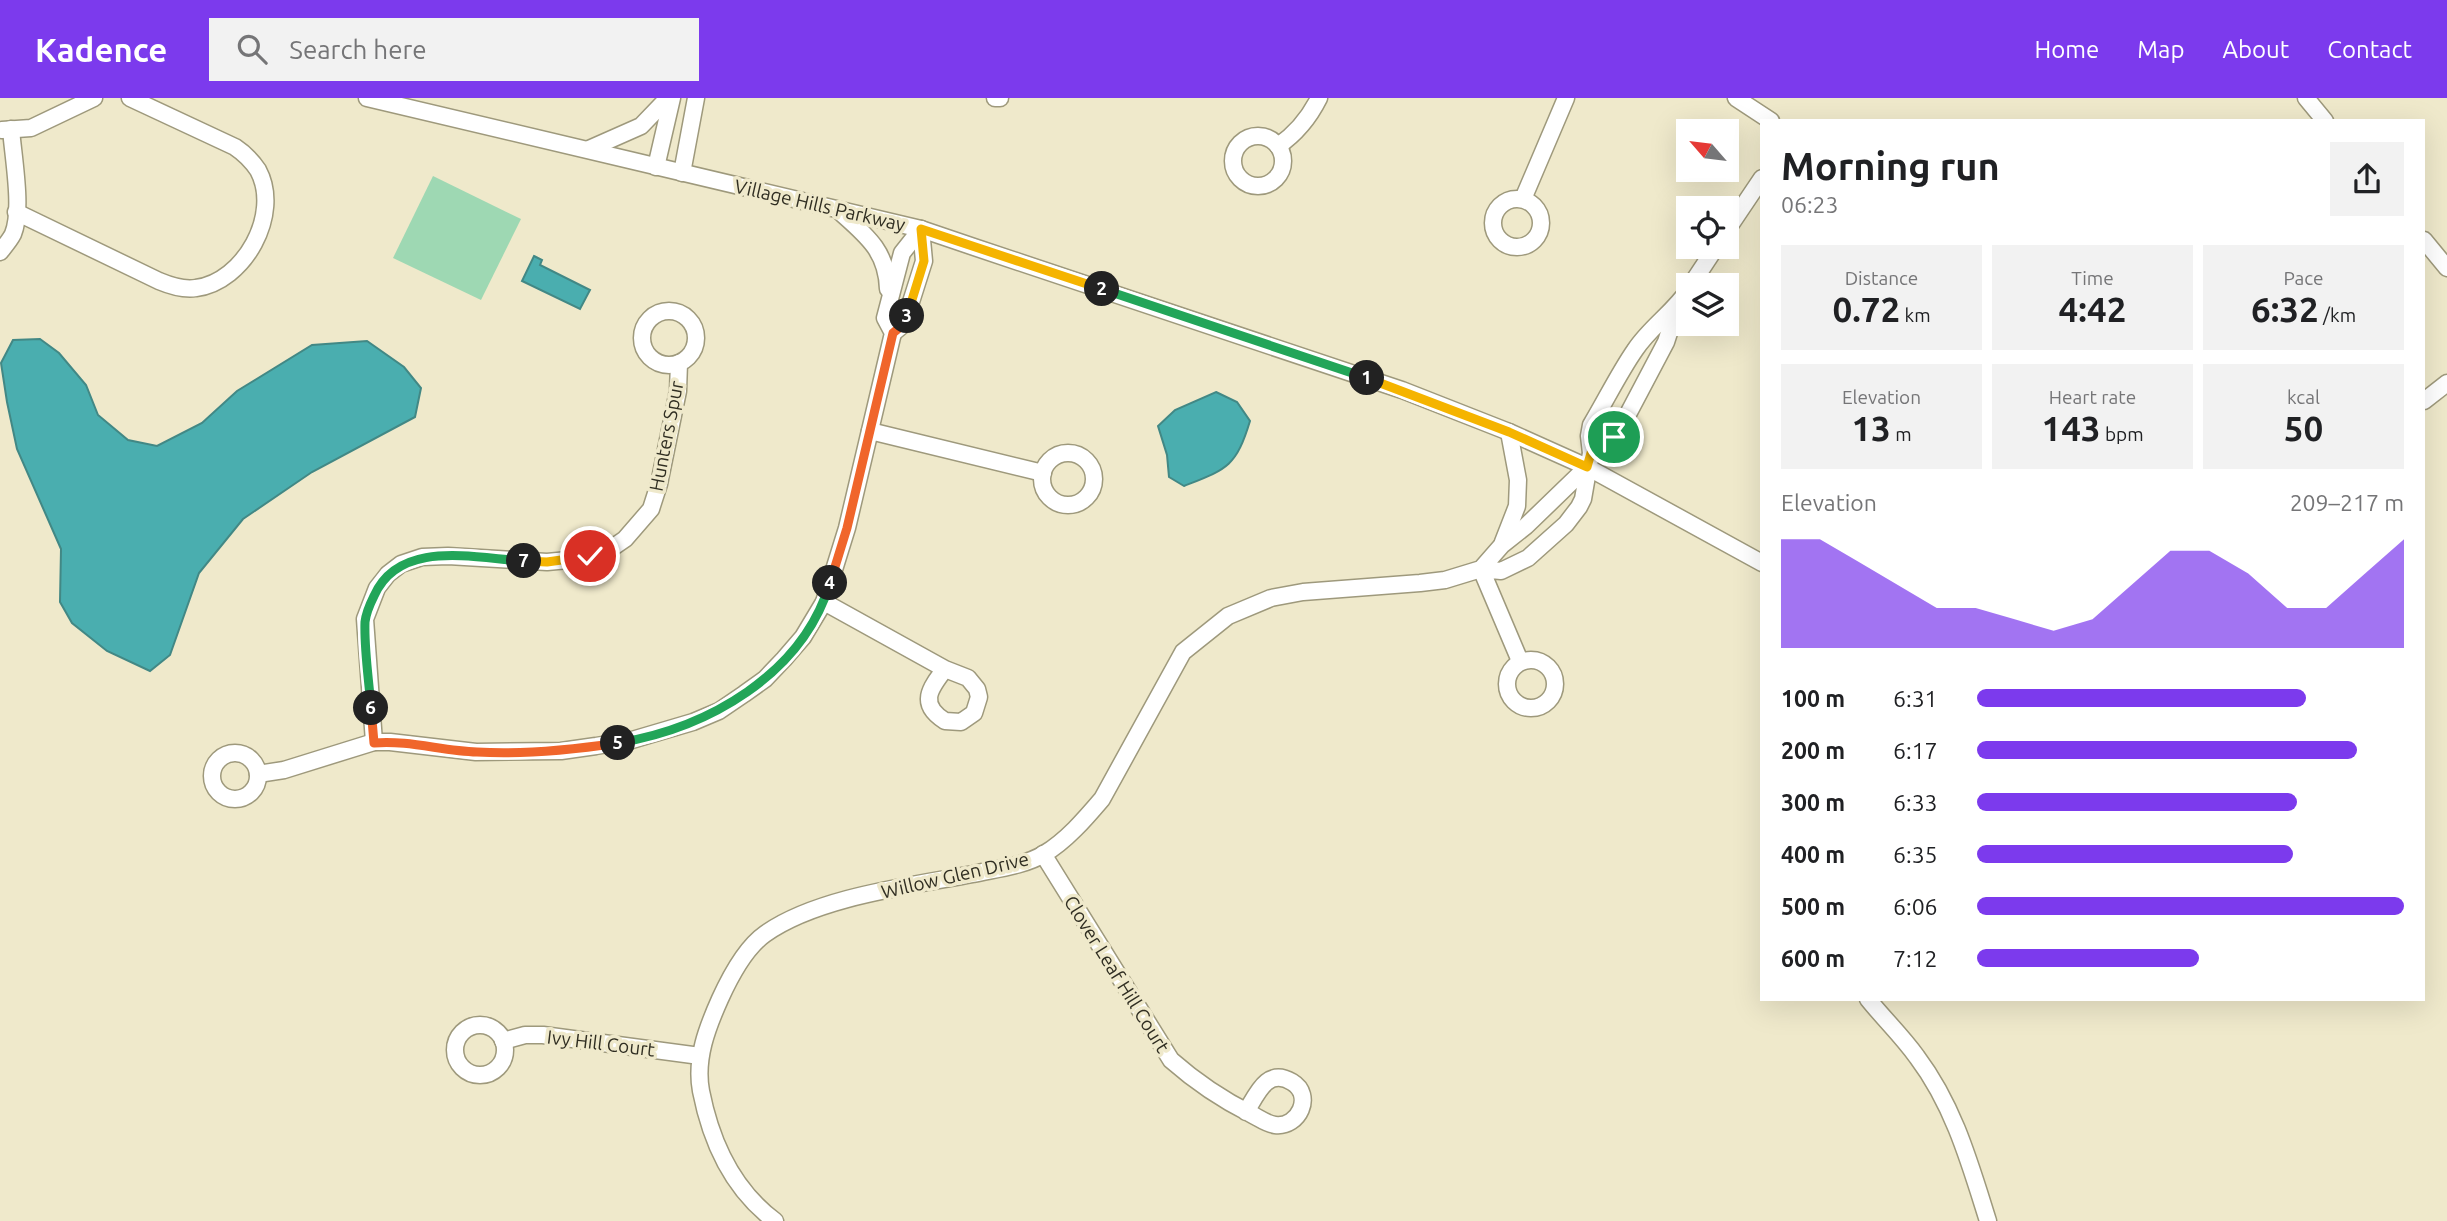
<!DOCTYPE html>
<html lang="en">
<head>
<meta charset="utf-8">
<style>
	body { margin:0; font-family:Ubuntu,sans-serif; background:#f2f2f2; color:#202124; height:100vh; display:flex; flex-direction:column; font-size:26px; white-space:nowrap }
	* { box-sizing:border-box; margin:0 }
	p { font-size:23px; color:#757577 }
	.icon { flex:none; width:38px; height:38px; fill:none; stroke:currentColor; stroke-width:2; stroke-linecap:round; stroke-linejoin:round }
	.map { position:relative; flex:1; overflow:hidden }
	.panel { position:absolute; left:1760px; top:21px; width:665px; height:882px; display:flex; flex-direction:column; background:#fff; border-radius:0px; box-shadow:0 7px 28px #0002 }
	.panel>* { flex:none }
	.needle { width:46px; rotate:298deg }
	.fabs { position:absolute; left:1676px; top:21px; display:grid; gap:14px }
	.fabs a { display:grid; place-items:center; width:63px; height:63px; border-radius:0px; background:#fff; box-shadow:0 7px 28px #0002; font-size:35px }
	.pin { position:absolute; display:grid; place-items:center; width:60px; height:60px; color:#fff; margin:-30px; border:4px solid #fff; border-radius:50%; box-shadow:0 2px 7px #0007 }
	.km { position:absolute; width:35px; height:35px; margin:-18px; border-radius:50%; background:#222; color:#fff; font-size:19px; line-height:35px; text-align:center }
	.round { display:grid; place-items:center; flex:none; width:74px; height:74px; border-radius:0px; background:#f2f2f2 }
	.head { display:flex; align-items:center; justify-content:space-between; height:119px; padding:0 21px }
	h1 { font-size:38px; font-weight:700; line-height:52px }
	.metrics { display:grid; grid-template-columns:repeat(3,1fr); gap:10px; height:119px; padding:7px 21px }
	.metrics div { display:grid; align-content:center; border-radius:0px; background:#f2f2f2; text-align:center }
	.metrics b { font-size:35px; font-weight:700 }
	.metrics small { font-size:19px; font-weight:400 }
	.metrics p { font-size:19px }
	.chart { height:196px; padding:14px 21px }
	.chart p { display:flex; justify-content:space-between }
	.chart svg { width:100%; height:126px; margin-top:7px; fill:#7c3aed; opacity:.7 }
	ul { padding:0 21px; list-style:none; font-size:23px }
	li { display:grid; grid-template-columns:112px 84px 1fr; align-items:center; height:52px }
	li i { height:18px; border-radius:9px; background:#7c3aed }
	header { display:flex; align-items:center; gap:42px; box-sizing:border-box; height:98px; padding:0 35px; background:#7c3aed; color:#fff }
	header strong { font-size:33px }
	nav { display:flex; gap:38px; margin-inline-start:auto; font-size:24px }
	.search { width:490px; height:63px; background:#f2f2f2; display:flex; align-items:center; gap:18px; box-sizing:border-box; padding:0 24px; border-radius:0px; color:#757577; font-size:26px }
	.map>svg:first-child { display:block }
	.green { fill:#9ed8b3 }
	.water { fill:#4aaeaf; stroke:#428885; stroke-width:2 }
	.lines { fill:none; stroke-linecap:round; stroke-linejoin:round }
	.minor-casing { stroke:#9e997c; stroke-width:19 }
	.minor { stroke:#fff; stroke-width:16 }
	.split-1-casing { stroke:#fff; stroke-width:14 }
	.split-2-casing { stroke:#fff; stroke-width:14 }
	.split-3-casing { stroke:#fff; stroke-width:14 }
	.split-4-casing { stroke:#fff; stroke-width:14 }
	.split-5-casing { stroke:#fff; stroke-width:14 }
	.split-6-casing { stroke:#fff; stroke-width:14 }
	.split-7-casing { stroke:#fff; stroke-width:14 }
	.split-8-casing { stroke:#fff; stroke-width:14 }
	.split-1 { stroke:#f5b400; stroke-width:9 }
	.split-2 { stroke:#22a559; stroke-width:9 }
	.split-3 { stroke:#f5b400; stroke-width:9 }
	.split-4 { stroke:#f0652b; stroke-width:9 }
	.split-5 { stroke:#22a559; stroke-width:9 }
	.split-6 { stroke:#f0652b; stroke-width:9 }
	.split-7 { stroke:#22a559; stroke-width:9 }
	.split-8 { stroke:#f5b400; stroke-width:9 }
	.labels { text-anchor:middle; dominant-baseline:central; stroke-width:7; stroke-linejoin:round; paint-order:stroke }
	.street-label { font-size:19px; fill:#302e22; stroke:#efe9cb }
</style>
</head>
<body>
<header>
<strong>Kadence</strong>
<div class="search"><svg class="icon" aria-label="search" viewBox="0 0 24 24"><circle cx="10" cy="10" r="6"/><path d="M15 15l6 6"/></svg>Search here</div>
<nav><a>Home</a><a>Map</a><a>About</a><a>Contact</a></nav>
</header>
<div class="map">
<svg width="2447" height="1123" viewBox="0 0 2447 1123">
	<rect width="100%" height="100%" fill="#efe9cb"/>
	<path class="green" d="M433 78 521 121 481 202 393 160Z"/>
	<g class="water">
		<path d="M534 158 542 162 540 167 590 192 580 211 522 183Z"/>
		<path d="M40 241 59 255 86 287 98 317 128 342 157 348 202 325 237 293 312 247 367 243 404 269 421 290 415 319 312 374 243 421 199 475 170 557 150 573 107 553 72 525 60 504 61 451 17 351 7 304 1 265 13 242Z"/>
		<path d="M1216 294 1237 304 1250 323C1236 369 1227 371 1184 388L1169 379 1167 357 1158 328 1175 312Z"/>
	</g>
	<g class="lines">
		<g class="minor-casing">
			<g id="minor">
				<path d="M367 0 921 131 974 149 1402 292 1509 334 1587 369 1762 465"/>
				<path d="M995 0H1000"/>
				<path d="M1736 0 1771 23"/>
				<path d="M2306 0 2325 23"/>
				<path d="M2 32 31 30 94 0"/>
				<circle cx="1258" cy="63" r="25"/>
				<path d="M1278 48C1297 35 1309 20 1319 0"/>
				<path d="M589 51 641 28 668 0"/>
				<path d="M656 69 672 0"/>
				<path d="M682 75 696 0"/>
				<circle cx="1517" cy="125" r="24"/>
				<path d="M1523 101 1566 0"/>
				<path d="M839 113C866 137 887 153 888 191"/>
				<path d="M16 114 159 183C171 188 184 192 196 190 244 184 282 116 258 72 252 63 244 55 235 49L130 0"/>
				<path d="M1727 132 1762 80"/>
				<path d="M2424 142 2447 170"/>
				<path d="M0 154C4 149 10 142 13 136 23 112 13 58 11 31"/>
				<path d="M1691 187 1716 149"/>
				<circle cx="669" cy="240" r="27"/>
				<path d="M893 235 904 226 924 163 921 131"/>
				<path d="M2424 303 2447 285"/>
				<path d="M870 333 1043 375"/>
				<path d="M1591 355 1608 345 1618 335 1666 244 1677 210"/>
				<circle cx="1068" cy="381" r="26"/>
				<path d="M1503 444 1517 408 1518 382 1509 334"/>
				<path d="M824 504 945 571 968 580 977 591 979 599 974 615 961 624 945 623C918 606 930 590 945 571"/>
				<circle cx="1531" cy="586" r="24"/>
				<path d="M1520 563 1481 471 1501 473 1528 460 1566 426 1579 409 1583 401 1591 355 1589 338 1591 327C1606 302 1619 275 1635 252 1650 229 1674 214 1689 191"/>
				<path d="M374 644 365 521 377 490 388 476 401 466 422 459 448 458 547 464 568 462 590 458 609 452 625 441 651 411 659 386 678 293 679 265"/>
				<circle cx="235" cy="678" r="23"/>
				<path d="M258 676 284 672 374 644H390L476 654 561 653 596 648 632 642 693 624 719 613 744 596 765 581 784 561 803 539 824 504 847 430 893 235 885 220 902 155 921 131"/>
				<path d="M1043 756 1171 962C1196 984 1221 1001 1251 1016 1259 1020 1267 1026 1275 1027 1299 1030 1314 997 1292 984 1267 969 1257 996 1246 1014"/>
				<path d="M1868 901C1884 921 1902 938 1917 959 1954 1008 1970 1066 1988 1123"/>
				<circle cx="480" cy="952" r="25"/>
				<path d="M503 943 525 937H543L700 958"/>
				<path d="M775 1123C732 1091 711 1044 701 993 695 961 707 930 720 901 730 879 745 850 765 836 817 799 910 788 973 776 995 771 1024 768 1044 756 1066 743 1085 721 1102 701L1183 554 1228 518 1271 500 1303 494 1420 485 1445 482 1481 471 1502 447 1526 428 1587 369"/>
			</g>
		</g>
		<use href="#minor" class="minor"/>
	</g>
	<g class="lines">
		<g class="split-1-casing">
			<path id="split-1" d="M1367 280 1509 334 1587 369 1591 355 1614 339"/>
		</g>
		<g class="split-2-casing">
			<path id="split-2" d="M1102 191 1367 280"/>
		</g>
		<g class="split-3-casing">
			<path id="split-3" d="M907 218 924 163 921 131 1102 191"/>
		</g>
		<g class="split-4-casing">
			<path id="split-4" d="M830 485 847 430 893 235 904 226 907 218"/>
		</g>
		<g class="split-5-casing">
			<path id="split-5" d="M618 645C708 630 802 577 830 485"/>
		</g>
		<g class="split-6-casing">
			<path id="split-6" d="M371 610 374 645C409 642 442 653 477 654 524 657 571 652 618 645"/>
		</g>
		<g class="split-7-casing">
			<path id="split-7" d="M371 610C369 582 364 552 365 524 366 515 370 506 374 498 399 441 473 460 524 463"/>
		</g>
		<g class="split-8-casing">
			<path id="split-8" d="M524 463 547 464 590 458"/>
		</g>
		<use href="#split-1" class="split-1"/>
		<use href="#split-2" class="split-2"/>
		<use href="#split-3" class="split-3"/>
		<use href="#split-4" class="split-4"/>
		<use href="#split-5" class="split-5"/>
		<use href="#split-6" class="split-6"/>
		<use href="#split-7" class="split-7"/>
		<use href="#split-8" class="split-8"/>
	</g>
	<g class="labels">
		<g class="street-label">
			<text transform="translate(820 107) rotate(13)">Village Hills Parkway</text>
			<text transform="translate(666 338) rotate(-79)">Hunters Spur</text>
			<text transform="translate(955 777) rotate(-13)">Willow Glen Drive</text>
			<text transform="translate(1117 876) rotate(58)">Clover Leaf Hill Court</text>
			<text transform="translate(601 945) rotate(7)">Ivy Hill Court</text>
		</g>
	</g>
</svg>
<div class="fabs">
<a><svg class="needle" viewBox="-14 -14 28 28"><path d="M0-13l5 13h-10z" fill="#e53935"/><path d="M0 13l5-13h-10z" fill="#757577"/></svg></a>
<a><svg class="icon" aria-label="locate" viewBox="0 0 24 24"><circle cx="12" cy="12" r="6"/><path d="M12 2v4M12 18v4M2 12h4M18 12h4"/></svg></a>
<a><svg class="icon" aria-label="layers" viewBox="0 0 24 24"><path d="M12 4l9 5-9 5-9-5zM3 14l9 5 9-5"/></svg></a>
</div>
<div class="pin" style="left:1614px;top:339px;background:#1e9e55"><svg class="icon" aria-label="arrive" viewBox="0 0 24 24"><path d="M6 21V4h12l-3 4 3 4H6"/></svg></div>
<div class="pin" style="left:590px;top:458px;background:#d93025"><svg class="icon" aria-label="check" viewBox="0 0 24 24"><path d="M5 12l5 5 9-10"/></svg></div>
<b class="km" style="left:1367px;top:280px">1</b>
<b class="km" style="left:1102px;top:191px">2</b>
<b class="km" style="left:907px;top:218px">3</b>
<b class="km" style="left:830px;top:485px">4</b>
<b class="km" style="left:618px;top:645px">5</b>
<b class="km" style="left:371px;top:610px">6</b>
<b class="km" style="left:524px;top:463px">7</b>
<section class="panel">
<div class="head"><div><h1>Morning run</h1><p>06:23</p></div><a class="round"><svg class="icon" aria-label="share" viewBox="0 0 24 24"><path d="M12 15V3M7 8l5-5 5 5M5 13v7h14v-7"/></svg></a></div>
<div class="metrics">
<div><p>Distance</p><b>0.72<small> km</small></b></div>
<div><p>Time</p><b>4:42</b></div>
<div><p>Pace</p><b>6:32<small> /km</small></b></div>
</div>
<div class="metrics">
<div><p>Elevation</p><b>13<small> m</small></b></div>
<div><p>Heart rate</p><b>143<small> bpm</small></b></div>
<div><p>kcal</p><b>50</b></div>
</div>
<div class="chart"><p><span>Elevation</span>209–217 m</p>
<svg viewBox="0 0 160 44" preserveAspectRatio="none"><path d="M0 44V6L10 6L20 14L30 22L40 30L50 30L60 34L70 38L80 34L90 22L100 10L110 10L120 18L130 30L140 30L150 18L160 6V44z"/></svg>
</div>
<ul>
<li><b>100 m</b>6:31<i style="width:77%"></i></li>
<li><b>200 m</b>6:17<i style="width:89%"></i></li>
<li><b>300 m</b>6:33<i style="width:75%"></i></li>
<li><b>400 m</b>6:35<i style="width:74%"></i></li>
<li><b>500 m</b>6:06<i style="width:100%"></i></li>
<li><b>600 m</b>7:12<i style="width:52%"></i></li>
</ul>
</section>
</div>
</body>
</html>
